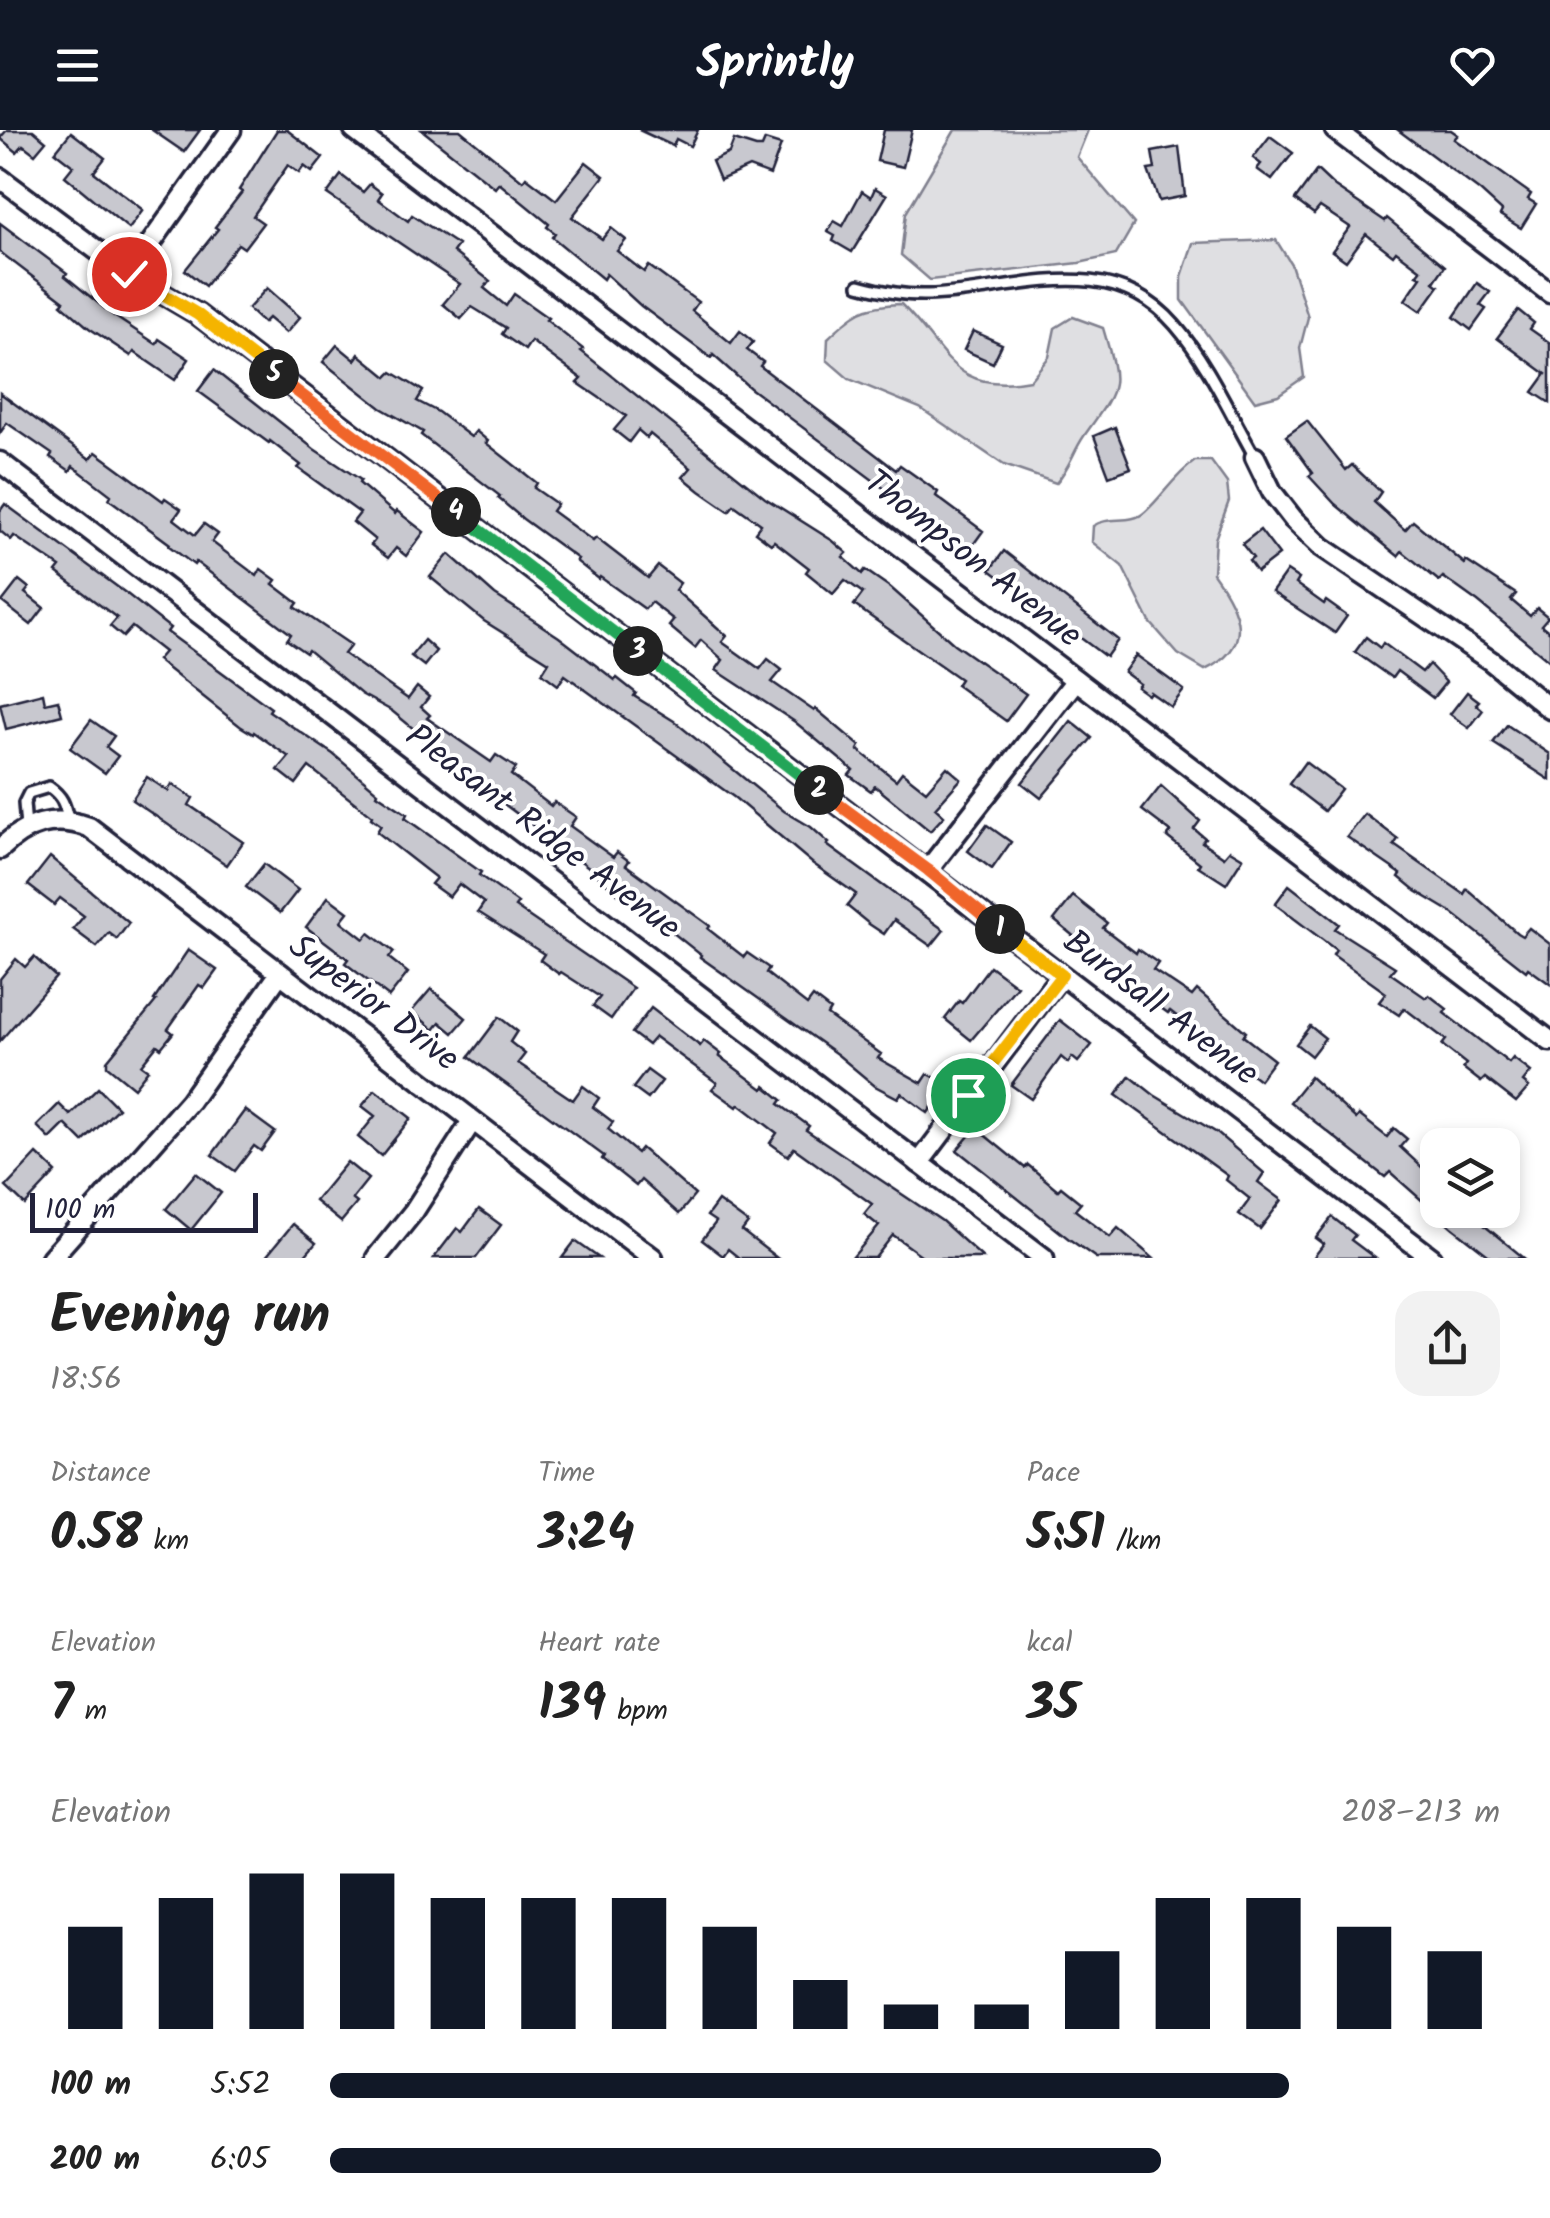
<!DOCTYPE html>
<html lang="en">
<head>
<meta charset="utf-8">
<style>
	body { margin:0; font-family:Kalam,sans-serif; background:#f2f2f2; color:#222; height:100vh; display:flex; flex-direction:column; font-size:38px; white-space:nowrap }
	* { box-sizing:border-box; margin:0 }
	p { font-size:32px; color:#767676 }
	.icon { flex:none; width:55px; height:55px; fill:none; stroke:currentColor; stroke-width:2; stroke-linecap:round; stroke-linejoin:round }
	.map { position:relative; height:1128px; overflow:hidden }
	.drawer { display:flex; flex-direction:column; background:#fff; flex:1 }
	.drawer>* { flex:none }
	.buttons { position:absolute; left:1420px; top:998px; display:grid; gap:20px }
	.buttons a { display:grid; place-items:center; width:100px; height:100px; border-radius:20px; background:#fff; box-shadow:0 5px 15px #0003; font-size:50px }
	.scale { position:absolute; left:30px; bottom:25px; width:228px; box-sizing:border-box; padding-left:10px; border:5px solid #22223b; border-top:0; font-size:28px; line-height:35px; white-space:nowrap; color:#22223b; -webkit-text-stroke:8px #fff; paint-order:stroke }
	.pin { position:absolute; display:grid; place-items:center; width:85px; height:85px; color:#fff; margin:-42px; border:5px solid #fff; border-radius:50%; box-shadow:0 2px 10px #0007 }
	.km { position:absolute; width:50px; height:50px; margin:-25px; border-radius:50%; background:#222; color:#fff; font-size:28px; line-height:50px; text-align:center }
	.round { display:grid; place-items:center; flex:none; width:105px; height:105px; border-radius:30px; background:#f2f2f2 }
	.headline { display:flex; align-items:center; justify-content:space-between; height:170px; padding:0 50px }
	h1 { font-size:55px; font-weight:600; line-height:75px }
	.metrics { display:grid; grid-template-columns:repeat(3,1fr); gap:15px; height:170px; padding:10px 50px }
	.metrics div { display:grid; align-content:center }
	.metrics b { font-size:50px; font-weight:600 }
	.metrics small { font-size:28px; font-weight:400 }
	.metrics p { font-size:28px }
	.chart { height:280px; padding:20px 50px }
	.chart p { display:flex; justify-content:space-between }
	.chart svg { width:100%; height:180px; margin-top:10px; stroke:#111827; stroke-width:6 }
	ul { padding:0 50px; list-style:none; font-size:32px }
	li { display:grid; grid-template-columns:160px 120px 1fr; align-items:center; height:75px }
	li i { height:25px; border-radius:12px; background:#111827 }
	header { display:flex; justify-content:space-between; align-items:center; height:130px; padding:0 50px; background:#111827; color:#fff; font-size:45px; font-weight:600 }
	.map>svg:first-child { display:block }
	.green { fill:#dfdfe2; stroke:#80808e; stroke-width:2.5 }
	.building { fill:#c8c8cf; stroke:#22223b; stroke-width:2.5 }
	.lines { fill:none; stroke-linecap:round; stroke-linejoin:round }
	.service-casing { stroke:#22223b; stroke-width:16 }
	.minor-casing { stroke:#22223b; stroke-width:25 }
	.service { stroke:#fff; stroke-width:9 }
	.minor { stroke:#fff; stroke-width:18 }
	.split-1-casing { stroke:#fff; stroke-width:20 }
	.split-2-casing { stroke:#fff; stroke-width:20 }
	.split-3-casing { stroke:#fff; stroke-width:20 }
	.split-4-casing { stroke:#fff; stroke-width:20 }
	.split-5-casing { stroke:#fff; stroke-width:20 }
	.split-6-casing { stroke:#fff; stroke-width:20 }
	.split-1 { stroke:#f5b400; stroke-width:12 }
	.split-2 { stroke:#f0652b; stroke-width:12 }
	.split-3 { stroke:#22a559; stroke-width:12 }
	.split-4 { stroke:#22a559; stroke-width:12 }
	.split-5 { stroke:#f0652b; stroke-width:12 }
	.split-6 { stroke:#f5b400; stroke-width:12 }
	.labels { text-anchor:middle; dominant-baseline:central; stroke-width:8; stroke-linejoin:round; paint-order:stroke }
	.street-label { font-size:35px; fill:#22223b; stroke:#fff }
</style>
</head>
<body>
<header><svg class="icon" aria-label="menu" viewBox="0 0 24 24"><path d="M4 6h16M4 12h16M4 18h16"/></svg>Sprintly<svg class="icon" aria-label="heart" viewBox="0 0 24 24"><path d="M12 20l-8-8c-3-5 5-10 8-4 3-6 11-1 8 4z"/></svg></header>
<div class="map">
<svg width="1550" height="1128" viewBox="0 0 1550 1128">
	<rect width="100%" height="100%" fill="#fff"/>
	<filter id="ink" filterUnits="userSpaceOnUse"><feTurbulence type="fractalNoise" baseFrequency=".01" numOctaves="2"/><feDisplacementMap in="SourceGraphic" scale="20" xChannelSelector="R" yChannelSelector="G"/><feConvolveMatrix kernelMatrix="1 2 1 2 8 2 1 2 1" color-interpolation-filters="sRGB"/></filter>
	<g filter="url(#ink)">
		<g class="green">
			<path d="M955 0H1088L1077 27 1134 94 1116 125 1079 133 930 150 901 125 906 83Z"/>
			<path d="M1276 110 1291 134 1308 187 1300 218 1304 247 1278 265 1255 271 1182 170V146L1193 113Z"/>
			<path d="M901 174C948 220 952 265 1030 250L1049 227 1055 198 1073 187 1103 198C1121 259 1120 255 1084 306 1073 322 1070 337 1056 353L1004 335 920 278 849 249 827 230 828 208C854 183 864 175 901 174Z"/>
			<path d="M1195 331H1211L1227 353 1229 371 1215 409 1213 443C1239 479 1256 516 1205 540L1178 524 1150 492 1122 436 1092 412 1093 396C1109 385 1131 395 1145 382 1163 366 1173 347 1195 331Z"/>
		</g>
		<g class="building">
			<path d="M7 0H33L46 11 35 24 23 15 17 22 0 8Z"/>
			<path d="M152 0H200L184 22Z"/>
			<path d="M277 0H287L323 28 312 42 304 36 299 43 288 35 253 86 263 93 244 118 238 114 205 156 185 140 218 99 215 97 242 62 239 60Z"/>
			<path d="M422 0H460L523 51 526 47 556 70 586 32 604 46 572 87 602 109 611 98 626 110 617 121 644 142 649 136 698 172 692 181 731 213 740 201 753 212 747 220 763 232 760 236 896 340 900 335 938 362 936 366 983 401 970 419 921 386 750 258 713 225 711 228 641 176 606 144 603 149 552 107 555 103 547 97 549 94 499 53 495 58Z"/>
			<path d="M639 0H698L690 16 676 9 673 16Z"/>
			<path d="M884 0H912L903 37 877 31Z"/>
			<path d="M1398 0H1451L1458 5 1454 9 1531 64 1528 69 1536 74 1521 98 1500 85 1502 81 1480 61Z"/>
			<path d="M71 2 105 28 94 42 143 80 129 99 65 46 73 36 55 22Z"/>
			<path d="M1270 6 1293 23 1272 50 1257 39 1261 34 1253 28Z"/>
			<path d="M734 10 756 17H762L765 10 781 15 770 45 749 37 720 50 712 31 729 23Z"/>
			<path d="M1179 17 1185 66 1159 71 1148 40 1155 39 1152 22Z"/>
			<path d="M1317 40 1335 57 1385 91 1387 88 1445 136 1434 152 1439 156 1421 181 1405 170 1421 147 1417 145 1421 140 1396 121 1393 125 1366 104 1346 131 1332 121 1350 97 1320 77 1314 84 1295 70Z"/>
			<path d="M341 45 363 62 370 54 382 63 378 69 408 91 412 85 458 115 453 122 490 151 484 158 506 176 514 164 548 188 546 190 583 219 581 221 765 368 833 411 847 423 843 427 862 444 865 440 891 458 954 514 1026 564 1006 591 956 555 960 549 854 475 863 463 845 450 833 464 806 442 809 438 774 411 771 414 755 402 761 394 734 375 729 381 700 361 683 347 691 338 650 304 647 308 638 300 629 312 614 300 626 286 578 253 582 249 531 211 525 220 502 204 506 198 472 177 461 189 443 174 460 154 327 64Z"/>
			<path d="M875 58 887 65 852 122 833 111 835 106 828 102 834 91 843 96 862 61 871 67Z"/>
			<path d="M0 93 67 143 65 146 114 186 156 214 159 209 189 229 175 250 134 222 131 226 89 198 61 174 64 171 0 122Z"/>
			<path d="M1477 153 1490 162 1480 175 1486 179 1471 200 1454 187Z"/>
			<path d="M267 158 300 187 286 203 268 188 263 193 248 179Z"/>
			<path d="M1518 180 1534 193 1530 199 1550 213V273L1533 262 1546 244 1497 208Z"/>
			<path d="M973 201 1002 214 993 233 964 220Z"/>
			<path d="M337 215 355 230 359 224 387 247 392 242 423 261 417 271 438 282 471 307 476 301 488 311 486 313 537 353 534 358 557 374 552 381 593 411 596 408 648 448 658 436 680 453 675 460 727 506 722 512 760 539 768 529 782 540 772 552 814 581 816 579 860 616 858 620 896 650 902 642 926 661 947 637 961 649 935 678 944 686 930 701 875 656 871 661 849 645 853 640 795 592 716 540 723 530 701 510 695 518 669 496 674 490 651 472 645 479 600 447 599 449 576 431 578 429 523 389 498 368 500 366 421 305 423 302 381 278 323 232Z"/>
			<path d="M214 240 314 319 361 350 359 353 395 384 397 381 424 402 406 426 396 418 388 428 371 415 375 410 353 392 360 383 298 338 301 335 270 311 269 313 198 261Z"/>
			<path d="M0 263 90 329 96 322 163 371 165 368 181 379 174 389 195 405 204 394 218 404 212 412 257 446 261 439 276 450 273 454 298 473 295 477 351 515 344 524 408 569 417 557 429 567 421 577 430 585 427 588 491 632 496 625 516 638 511 645 551 676 554 672 576 687 570 696 613 727 617 722 629 731 626 735 710 796 708 799 744 827 747 823 769 838 766 843 807 875 813 867 830 880 827 885 881 924 878 928 922 953 928 944 948 954 928 983 901 963 898 968 875 956 838 925 700 827 701 825 667 798 636 780 590 738 504 674 508 670 422 615 426 609 392 581 361 564 308 520 306 523 287 510 291 504 196 432 194 435 169 416 170 414 109 369 111 365 73 336 70 341 50 327 52 324 7 293 0 303Z"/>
			<path d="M1307 291 1346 340 1352 335 1381 362 1374 372 1405 400 1413 391 1465 434 1466 431 1516 464 1511 470 1530 486 1537 478 1548 487 1541 495 1550 502V531L1478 472 1443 447 1439 451 1402 421 1398 426 1335 374 1309 346 1313 343 1286 306Z"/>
			<path d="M1115 297 1131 338 1109 346 1094 306Z"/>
			<path d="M5 374 127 464 170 498 167 502 271 578 269 581 333 624 378 662 377 664 407 684 405 688 481 742 479 745 518 773 515 777 633 858 611 889 593 876 600 867 561 842 559 844 540 830 544 824 478 782 484 773 459 754 449 767 431 754 436 748 377 702 381 695 371 688 372 686 309 637 296 654 278 640 289 627 254 602 253 604 240 596 157 530 164 522 132 497 123 507 110 496 117 488 56 442 60 437 14 406 11 410 0 401V381Z"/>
			<path d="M1260 400 1279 425 1257 442 1249 431 1253 428 1242 414Z"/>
			<path d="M1004 421 1118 510 1106 527 990 440Z"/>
			<path d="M449 424 495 465 559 507 615 550 617 548 636 563 634 566 674 591 784 681 811 697 829 713 827 715 944 800 931 816 894 790 884 804 869 794 847 776 856 764 812 733 735 668 565 545 558 555 542 543 549 532 484 491 430 447Z"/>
			<path d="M1287 441 1299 449 1296 454 1324 474 1326 471 1347 486 1335 503 1272 462Z"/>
			<path d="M19 450 29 458 25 463 44 478 31 495 2 472Z"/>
			<path d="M1366 507 1380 518 1383 513 1422 542 1429 534 1446 552 1433 568 1397 541 1392 548 1355 522Z"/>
			<path d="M424 510 436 521 424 536 411 526Z"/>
			<path d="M1136 525 1184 560 1171 577 1150 562 1148 565 1137 557 1140 554 1124 542Z"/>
			<path d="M1467 562 1479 571 1476 574 1483 580 1469 598 1450 584Z"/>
			<path d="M43 563 45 573 58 570 62 585 6 599 0 574Z"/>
			<path d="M91 590 114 606 106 617 118 626 105 643 70 618Z"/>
			<path d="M1071 591 1092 608 1041 668 1022 653Z"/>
			<path d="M1507 595 1550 624V650L1493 613Z"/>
			<path d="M1305 632 1341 659 1324 681 1289 654Z"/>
			<path d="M147 647 168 661 172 654 193 668 189 675 243 712 227 735 132 670Z"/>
			<path d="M1161 656 1200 691 1194 699 1205 708 1202 712 1224 727 1230 720 1243 728 1226 754 1198 736 1200 733 1167 707 1171 702 1142 680Z"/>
			<path d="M1365 684 1398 709 1394 715 1464 764 1467 759 1517 803 1522 806 1529 798 1550 814V854L1528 838 1526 841 1451 782 1416 761 1399 747 1401 744 1347 707Z"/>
			<path d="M987 695 1011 712 992 739 968 721Z"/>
			<path d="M50 727 129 793 117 809 109 803 97 817 73 799 84 786 60 768 54 775 28 755Z"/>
			<path d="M264 734 298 760 280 783 246 757Z"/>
			<path d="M1289 755 1339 794 1335 799 1395 837 1390 843 1426 868 1429 865 1447 879 1444 883 1509 933 1513 928 1531 942 1523 952 1529 957 1516 972 1485 948 1481 952 1463 938 1466 934 1442 915 1446 910 1404 878 1399 885 1379 872 1386 863 1333 825 1336 820 1275 774Z"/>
			<path d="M1073 766 1107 793 1103 798 1136 823 1138 819 1158 833 1153 840 1192 866 1197 860 1246 902 1243 906 1274 930 1259 950 1170 881 1168 883 1091 827 1094 823 1054 790Z"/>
			<path d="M328 767 348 782 341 791 364 809 369 803 394 822 389 828 408 843 389 867 345 833 348 829 306 797Z"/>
			<path d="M188 820 217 840 204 858 199 855 168 899 173 903 161 918 157 915 141 935 148 940 134 958 107 936V931L156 871 154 870Z"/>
			<path d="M34 827 56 847 0 911V849L16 829 25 837Z"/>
			<path d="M990 836 1017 856 971 910 945 889 959 871 962 873Z"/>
			<path d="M431 859 466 888 453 903 440 892 434 900 412 881Z"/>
			<path d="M651 878 700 916 704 911 721 924 719 926 763 959 765 956 782 970 779 974 809 996 806 1000 942 1091 983 1128H925L893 1105 875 1128H852L879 1096 864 1084 872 1074 794 1018 788 1026 770 1013 777 1003 739 974 737 977 712 959 717 953 655 907 648 915 632 903Z"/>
			<path d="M499 887 517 901 510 912 525 924 518 933 573 970 583 956 599 968 593 977 613 992 608 999 637 1023 641 1018 695 1065 679 1084 641 1050 636 1056 602 1029 604 1026 469 927Z"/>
			<path d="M1060 890 1092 915 1078 932 1072 927 1068 933 1061 927 1031 969 1011 955Z"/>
			<path d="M1310 896 1325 908 1311 926 1296 914Z"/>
			<path d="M647 940 662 951 648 969 633 958Z"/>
			<path d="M1130 946 1154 965 1217 1003 1264 1043 1258 1052 1282 1070 1260 1099 1239 1084 1250 1069 1226 1050 1228 1046 1116 965Z"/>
			<path d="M1310 947 1356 989 1359 985 1387 1007 1394 998 1407 1009 1400 1017 1438 1052V1080H1471L1488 1092 1485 1096 1524 1128H1492L1452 1097 1390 1042 1385 1047 1290 972Z"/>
			<path d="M98 958 118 978 83 1012 65 994 50 1009 37 996 59 974 70 985Z"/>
			<path d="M375 960 411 988 381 1026 358 1007 375 986 362 976Z"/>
			<path d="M245 980 275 1002 261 1021 254 1016 235 1041 212 1025Z"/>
			<path d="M976 998 1025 1038 1028 1035 1058 1060 1061 1057 1081 1073 1075 1080 1110 1107 1118 1098 1153 1128H1096L1069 1109 957 1020Z"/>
			<path d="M37 1024 56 1042 25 1075 6 1057Z"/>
			<path d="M347 1032 368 1049 352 1069 357 1073 341 1092 315 1071Z"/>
			<path d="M196 1043 221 1063 191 1100 166 1079Z"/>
			<path d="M718 1071 748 1093 742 1101 777 1128H739L728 1119 723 1126 702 1110 716 1092 707 1086Z"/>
			<path d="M479 1079 501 1095 476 1128H434L457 1098 462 1102Z"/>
			<path d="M1332 1087 1355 1105 1351 1110 1375 1128H1313L1324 1114 1316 1108Z"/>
			<path d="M293 1094 316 1113 303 1128H265Z"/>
			<path d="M575 1111 599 1128H562Z"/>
		</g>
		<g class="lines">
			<g class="service-casing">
				<g id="service">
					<path d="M859 155C881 161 905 166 928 165 1014 163 1108 118 1175 195 1208 233 1230 283 1255 327"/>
					<path d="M26 698 24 673 29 663 49 657C62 666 65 674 68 690"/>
				</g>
			</g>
			<g class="minor-casing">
				<g id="minor">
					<path d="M354 0 1550 911"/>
					<path d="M1335 0 1550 163"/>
					<path d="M0 48 129 144 197 184 1432 1128"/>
					<path d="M129 144 231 0"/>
					<path d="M1255 327 1272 362 1293 389 1322 417 1491 531 1550 579"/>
					<path d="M0 332 1044 1128"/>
					<path d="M0 719C27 693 53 685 89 697L653 1128"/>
					<path d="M928 740 1076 550"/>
					<path d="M919 1033 1061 845"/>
					<path d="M51 1128 190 971 280 843"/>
					<path d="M376 1128 414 1081 472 991"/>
				</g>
			</g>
			<use href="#service" class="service"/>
			<use href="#minor" class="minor"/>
		</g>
	</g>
	<g class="lines" filter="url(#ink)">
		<g class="split-1-casing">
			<path id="split-1" d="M968 965 1062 845 1000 799"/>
		</g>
		<g class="split-2-casing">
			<path id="split-2" d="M819 660 928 740 1000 799"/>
		</g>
		<g class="split-3-casing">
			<path id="split-3" d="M638 521 819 660"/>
		</g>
		<g class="split-4-casing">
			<path id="split-4" d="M456 382 638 521"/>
		</g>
		<g class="split-5-casing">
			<path id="split-5" d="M274 244 456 382"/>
		</g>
		<g class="split-6-casing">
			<path id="split-6" d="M129 144 197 184 274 244"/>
		</g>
		<use href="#split-1" class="split-1"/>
		<use href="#split-2" class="split-2"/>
		<use href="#split-3" class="split-3"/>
		<use href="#split-4" class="split-4"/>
		<use href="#split-5" class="split-5"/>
		<use href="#split-6" class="split-6"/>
	</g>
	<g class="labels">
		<g class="street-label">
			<text transform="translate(972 430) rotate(38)">Thompson Avenue</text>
			<text transform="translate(542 703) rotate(37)">Pleasant Ridge Avenue</text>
			<text transform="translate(373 874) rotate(37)">Superior Drive</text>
			<text transform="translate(1160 879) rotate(37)">Burdsall Avenue</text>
		</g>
	</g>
</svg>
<div class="buttons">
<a><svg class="icon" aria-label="layers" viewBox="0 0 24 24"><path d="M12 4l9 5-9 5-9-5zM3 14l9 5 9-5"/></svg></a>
</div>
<div class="scale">100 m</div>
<div class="pin" style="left:968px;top:965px;background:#1e9e55"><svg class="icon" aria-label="arrive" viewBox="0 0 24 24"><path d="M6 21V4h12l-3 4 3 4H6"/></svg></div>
<div class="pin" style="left:129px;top:144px;background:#d93025"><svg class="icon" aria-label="check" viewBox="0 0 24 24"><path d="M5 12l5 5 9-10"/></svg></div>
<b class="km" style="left:1000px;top:799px">1</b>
<b class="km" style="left:819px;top:660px">2</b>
<b class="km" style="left:638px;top:521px">3</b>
<b class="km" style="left:456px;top:382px">4</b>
<b class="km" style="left:274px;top:244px">5</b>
</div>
<section class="drawer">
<div class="headline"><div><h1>Evening run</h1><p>18:56</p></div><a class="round"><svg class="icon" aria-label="share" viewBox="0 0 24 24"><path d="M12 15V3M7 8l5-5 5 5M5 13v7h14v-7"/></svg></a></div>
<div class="metrics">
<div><p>Distance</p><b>0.58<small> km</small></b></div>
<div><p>Time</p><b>3:24</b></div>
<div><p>Pace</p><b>5:51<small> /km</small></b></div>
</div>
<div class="metrics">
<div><p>Elevation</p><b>7<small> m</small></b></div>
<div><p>Heart rate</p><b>139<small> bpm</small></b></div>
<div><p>kcal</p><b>35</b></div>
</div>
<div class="chart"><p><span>Elevation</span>208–213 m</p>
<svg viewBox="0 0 160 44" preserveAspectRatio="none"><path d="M5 44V19M15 44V12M25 44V6M35 44V6M45 44V12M55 44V12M65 44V12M75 44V19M85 44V32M95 44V38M105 44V38M115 44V25M125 44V12M135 44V12M145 44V19M155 44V25"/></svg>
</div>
<ul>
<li><b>100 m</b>5:52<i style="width:82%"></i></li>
<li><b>200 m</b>6:05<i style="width:71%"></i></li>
</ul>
</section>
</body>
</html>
